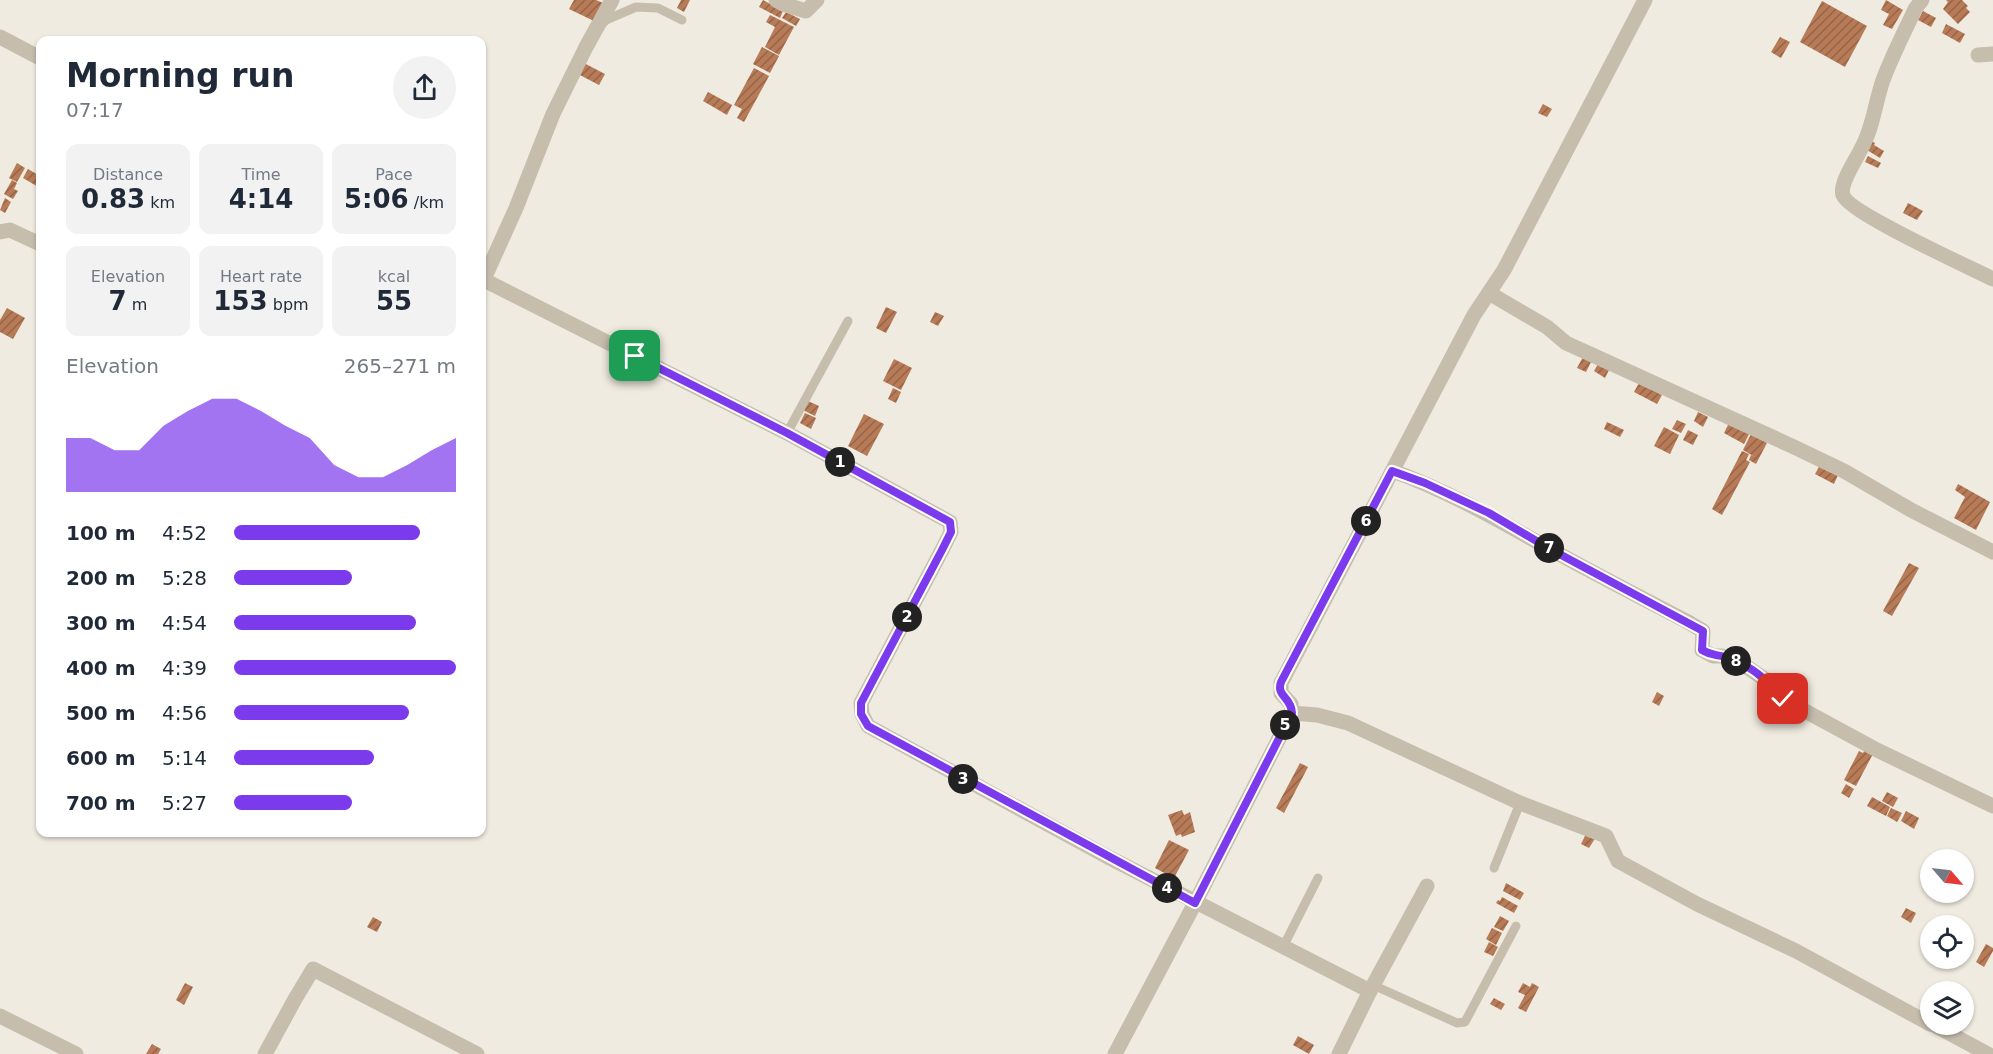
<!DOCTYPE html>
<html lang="en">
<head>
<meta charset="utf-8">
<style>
	body { margin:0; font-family:"DejaVu Sans",sans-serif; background:#f2f2f3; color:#1f2937; height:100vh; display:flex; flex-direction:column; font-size:22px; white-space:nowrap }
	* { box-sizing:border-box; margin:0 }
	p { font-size:20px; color:#747a83 }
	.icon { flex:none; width:33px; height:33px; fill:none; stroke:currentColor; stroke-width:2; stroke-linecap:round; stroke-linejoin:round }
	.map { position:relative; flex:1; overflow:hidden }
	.details { position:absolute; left:36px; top:36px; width:450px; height:801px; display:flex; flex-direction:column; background:#fff; border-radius:12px; box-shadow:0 2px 4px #0004 }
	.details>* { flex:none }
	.needle { width:39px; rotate:118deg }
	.fabs { position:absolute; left:1920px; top:849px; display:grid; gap:12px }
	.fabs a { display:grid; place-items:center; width:54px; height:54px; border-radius:50%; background:#fff; box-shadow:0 2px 4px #0004; font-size:30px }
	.pin { position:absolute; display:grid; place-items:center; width:51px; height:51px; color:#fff; margin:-26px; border-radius:12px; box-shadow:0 3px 9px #0006 }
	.km { position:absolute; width:30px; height:30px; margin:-15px; border-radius:50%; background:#222; color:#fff; font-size:16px; line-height:30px; text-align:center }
	.round { display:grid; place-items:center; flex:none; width:63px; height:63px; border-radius:32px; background:#f2f2f3 }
	.head { display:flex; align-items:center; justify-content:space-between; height:102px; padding:0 30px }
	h1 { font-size:33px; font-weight:800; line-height:45px }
	.figures { display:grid; grid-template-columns:repeat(3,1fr); gap:9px; height:102px; padding:6px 30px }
	.figures div { display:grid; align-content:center; border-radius:12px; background:#f2f2f3; text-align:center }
	.figures b { font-size:26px; font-weight:800 }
	.figures small { font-size:16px; font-weight:400 }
	.figures p { font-size:16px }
	.chart { height:168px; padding:12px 30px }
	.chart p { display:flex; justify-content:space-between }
	.chart svg { width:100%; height:108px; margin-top:6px; fill:#7c3aed; opacity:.7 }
	ul { padding:0 30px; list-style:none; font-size:20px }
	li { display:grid; grid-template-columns:96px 72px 1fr; align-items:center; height:45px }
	li i { height:15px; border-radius:8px; background:#7c3aed }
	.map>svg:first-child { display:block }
	.building { fill:url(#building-hatch) }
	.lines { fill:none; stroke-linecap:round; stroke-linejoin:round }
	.service { stroke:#c7bdad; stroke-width:9 }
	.minor { stroke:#c7bdad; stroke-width:15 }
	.route-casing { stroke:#fff; stroke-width:12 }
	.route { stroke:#7c3aed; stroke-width:8 }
</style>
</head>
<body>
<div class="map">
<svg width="1993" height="1054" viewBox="0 0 1993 1054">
	<defs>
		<pattern id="building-hatch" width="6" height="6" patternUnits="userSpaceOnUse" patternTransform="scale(1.5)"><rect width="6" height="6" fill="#b87b57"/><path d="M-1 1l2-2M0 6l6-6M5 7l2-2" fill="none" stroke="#966548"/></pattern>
	</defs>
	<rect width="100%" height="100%" fill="#f0ebe0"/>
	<g class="building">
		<path d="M574 0H596L603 3 594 21 569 9Z"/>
		<path d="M681 0H690L684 12 677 8Z"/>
		<path d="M763 0 783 11 780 18 759 7Z"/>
		<path d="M1886 0 1903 10 1892 29 1883 25 1889 14 1881 10Z"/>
		<path d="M1946 0H1962L1968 6 1966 8 1970 12 1958 24 1943 9 1948 2Z"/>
		<path d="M1822 1 1867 26 1845 67 1800 42Z"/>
		<path d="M1923 11 1936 18 1931 27 1918 20Z"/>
		<path d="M786 12 800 19 796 26 782 18Z"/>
		<path d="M770 15 794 27 779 55 765 47 775 27 766 22Z"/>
		<path d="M1946 24 1965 34 1960 43 1942 33Z"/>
		<path d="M1780 37 1790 42 1781 58 1771 52Z"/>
		<path d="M762 47 779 56 770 73 753 64Z"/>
		<path d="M582 62 605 74 599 85 576 73Z"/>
		<path d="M754 68 769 76 744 122 737 118 742 109 734 105Z"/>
		<path d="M708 92 732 105 727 115 703 101Z"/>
		<path d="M1543 104 1552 109 1547 117 1538 113Z"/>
		<path d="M1871 141 1875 143 1874 145 1884 151 1880 158 1867 150Z"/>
		<path d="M1868 156 1881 163 1878 168 1865 162Z"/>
		<path d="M17 163 25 168 17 182 9 178Z"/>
		<path d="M28 169 40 176V188L23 178Z"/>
		<path d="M12 180 17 183 14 189 18 191 13 199 4 194Z"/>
		<path d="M5 198 11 202 5 213 0 210Z"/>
		<path d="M1908 203 1923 211 1917 220 1903 213Z"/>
		<path d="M886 307 897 312 886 333 876 328Z"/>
		<path d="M7 308 25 318 13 339 0 332V320Z"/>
		<path d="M935 312 944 316 938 326 930 322Z"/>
		<path d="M1583 357 1591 362 1586 372 1577 368Z"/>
		<path d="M894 359 912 368 901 390 883 381Z"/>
		<path d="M1598 364 1609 370 1605 378 1594 371Z"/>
		<path d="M1639 383 1662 395 1657 404 1634 392Z"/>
		<path d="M893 388 901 392 896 403 888 399Z"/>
		<path d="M808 401 819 406 815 416 803 410Z"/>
		<path d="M1698 412 1708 417 1703 427 1694 421Z"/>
		<path d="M805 413 816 418 811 429 800 423Z"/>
		<path d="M864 414 884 424 867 456 848 446Z"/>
		<path d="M1677 420 1686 424 1681 433 1672 429Z"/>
		<path d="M1607 422 1624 430 1620 437 1604 429Z"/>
		<path d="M1729 423 1749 434 1744 444 1724 433Z"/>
		<path d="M1664 427 1679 435 1670 454 1654 446Z"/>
		<path d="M1688 430 1698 435 1693 445 1683 440Z"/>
		<path d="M1751 434 1767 443 1756 464 1749 460 1751 455 1755 457 1743 450Z"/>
		<path d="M1742 451 1749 454 1746 460 1750 462 1722 515 1712 509Z"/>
		<path d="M1820 465 1838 475 1834 484 1815 474Z"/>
		<path d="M1958 484 1990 502 1976 530 1954 518 1965 497 1955 490Z"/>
		<path d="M1909 563 1919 568 1892 616 1883 611Z"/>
		<path d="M1657 692 1664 696 1659 706 1652 702Z"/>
		<path d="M1866 748 1874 752 1856 786 1844 780 1859 751 1863 753Z"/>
		<path d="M1300 763 1308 767 1284 813 1276 808Z"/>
		<path d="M1846 784 1854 789 1849 798 1841 793Z"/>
		<path d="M1887 792 1898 798 1893 807 1882 801Z"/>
		<path d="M1872 797 1890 807 1886 816 1867 806Z"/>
		<path d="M1891 808 1902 813 1897 822 1887 816Z"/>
		<path d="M1182 810 1184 815 1190 812 1195 832 1182 837 1181 834 1176 836 1168 815Z"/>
		<path d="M1906 811 1919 818 1914 829 1901 821Z"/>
		<path d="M1587 832 1596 837 1589 848 1581 844Z"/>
		<path d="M1169 840 1189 850 1174 878 1155 868Z"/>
		<path d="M1506 883 1524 893 1520 900 1503 891Z"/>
		<path d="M1502 897 1518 906 1514 913 1496 903 1498 900 1500 901Z"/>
		<path d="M1906 908 1916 913 1911 923 1901 917Z"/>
		<path d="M1500 916 1509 921 1503 931 1494 927Z"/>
		<path d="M373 917 382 922 377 932 367 927Z"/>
		<path d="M1492 928 1502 933 1496 945 1486 939Z"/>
		<path d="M1489 942 1498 947 1493 956 1484 952Z"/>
		<path d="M1986 944 1993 948V951L1984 967 1976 962Z"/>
		<path d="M185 983 193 987 184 1005 176 1000Z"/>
		<path d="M1523 983 1530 987 1532 983 1539 987 1526 1012 1518 1008 1525 995 1518 992Z"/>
		<path d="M1494 998 1505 1004 1501 1010 1490 1004Z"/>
		<path d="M1298 1036 1314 1045 1309 1054 1293 1045Z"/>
		<path d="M152 1044 161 1049 158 1054H146Z"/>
	</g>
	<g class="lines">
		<g class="service">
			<path d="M602 24 606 20 636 7 658 8 682 20"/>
			<path d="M787 433 848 321"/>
			<path d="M1494 868 1520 803"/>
			<path d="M1283 947 1318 878"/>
			<path d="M1373 985 1457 1023 1465 1022 1516 926"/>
		</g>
		<g class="minor">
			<path d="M776 0 783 4 806 11 817 0"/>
			<path d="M1922 0 1915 9C1904 33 1892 56 1883 80 1875 103 1873 128 1861 149 1856 160 1839 184 1843 195 1848 212 1971 268 1993 279"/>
			<path d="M0 37 40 58"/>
			<path d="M1978 55 1993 54"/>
			<path d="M0 232 10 230 40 244"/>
			<path d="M482 279 787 433 950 522 951 532 942 550 861 703 862 714 868 726 1106 856 1370 991"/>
			<path d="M484 279 516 208 553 114 586 47 612 0"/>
			<path d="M1489 293 1547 327 1566 343 1794 447 1844 471 1911 510 1993 552"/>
			<path d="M1393 471C1448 491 1498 520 1550 549 1595 574 1642 598 1688 622L1703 631 1702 650 1713 656H1722L1741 663 1769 682 1783 699 1877 750 1993 806"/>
			<path d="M1292 713 1317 715 1348 723 1520 803 1606 836 1618 861 1697 904 1796 951 1930 1024"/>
			<path d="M0 1016 76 1054"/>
			<path d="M1932 1024 1988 1054"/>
			<path d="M265 1054 295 999 313 969 477 1054"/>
			<path d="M1115 1054 1195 903 1292 713 1291 704 1281 693V683L1474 315 1504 270 1645 0"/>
			<path d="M1339 1054 1370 991 1427 886"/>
		</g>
	</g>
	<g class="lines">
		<g class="route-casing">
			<path id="route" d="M635 356 787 433 950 522 951 532 942 550 861 703V714L868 726 1195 903 1292 713C1291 696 1276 697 1281 682L1392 471 1425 483 1489 513 1550 549 1703 631 1702 650C1712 656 1715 654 1725 657 1749 664 1768 680 1783 699"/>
		</g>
		<use href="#route" class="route"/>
	</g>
</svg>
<div class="fabs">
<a><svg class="needle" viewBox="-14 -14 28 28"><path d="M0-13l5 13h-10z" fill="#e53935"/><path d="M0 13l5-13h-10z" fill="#747a83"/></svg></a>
<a><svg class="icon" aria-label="locate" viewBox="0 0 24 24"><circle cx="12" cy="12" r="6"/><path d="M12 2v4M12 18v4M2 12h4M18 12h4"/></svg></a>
<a><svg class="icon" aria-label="layers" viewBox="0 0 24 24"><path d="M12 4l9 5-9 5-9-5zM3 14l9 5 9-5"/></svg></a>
</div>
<div class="pin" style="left:635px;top:356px;background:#1e9e55"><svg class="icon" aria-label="arrive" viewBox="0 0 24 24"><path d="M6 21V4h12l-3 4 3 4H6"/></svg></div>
<div class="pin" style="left:1783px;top:699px;background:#d93025"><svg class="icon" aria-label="check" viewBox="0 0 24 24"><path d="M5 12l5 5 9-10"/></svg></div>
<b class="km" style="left:840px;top:462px">1</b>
<b class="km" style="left:907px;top:617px">2</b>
<b class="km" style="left:963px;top:779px">3</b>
<b class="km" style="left:1167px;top:888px">4</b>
<b class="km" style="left:1285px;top:725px">5</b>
<b class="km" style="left:1366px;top:521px">6</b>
<b class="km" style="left:1549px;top:548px">7</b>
<b class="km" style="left:1736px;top:661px">8</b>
<section class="details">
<div class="head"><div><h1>Morning run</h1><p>07:17</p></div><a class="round"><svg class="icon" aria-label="share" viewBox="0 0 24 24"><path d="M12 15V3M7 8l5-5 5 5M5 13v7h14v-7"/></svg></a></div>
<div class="figures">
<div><p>Distance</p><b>0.83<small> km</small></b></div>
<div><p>Time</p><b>4:14</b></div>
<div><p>Pace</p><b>5:06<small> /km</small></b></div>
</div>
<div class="figures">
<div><p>Elevation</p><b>7<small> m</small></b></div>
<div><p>Heart rate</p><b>153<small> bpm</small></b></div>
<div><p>kcal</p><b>55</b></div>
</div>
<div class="chart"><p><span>Elevation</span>265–271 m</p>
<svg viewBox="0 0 160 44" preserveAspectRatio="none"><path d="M0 44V22L10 22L20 27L30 27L40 17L50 11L60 6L70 6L80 11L90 17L100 22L110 33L120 38L130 38L140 33L150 27L160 22V44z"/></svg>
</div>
<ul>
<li><b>100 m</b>4:52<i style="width:84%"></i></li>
<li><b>200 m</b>5:28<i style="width:53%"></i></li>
<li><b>300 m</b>4:54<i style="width:82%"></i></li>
<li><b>400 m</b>4:39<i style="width:100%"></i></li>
<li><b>500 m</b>4:56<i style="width:79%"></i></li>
<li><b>600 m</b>5:14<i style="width:63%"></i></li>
<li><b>700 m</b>5:27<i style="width:53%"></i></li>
</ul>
</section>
</div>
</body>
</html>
